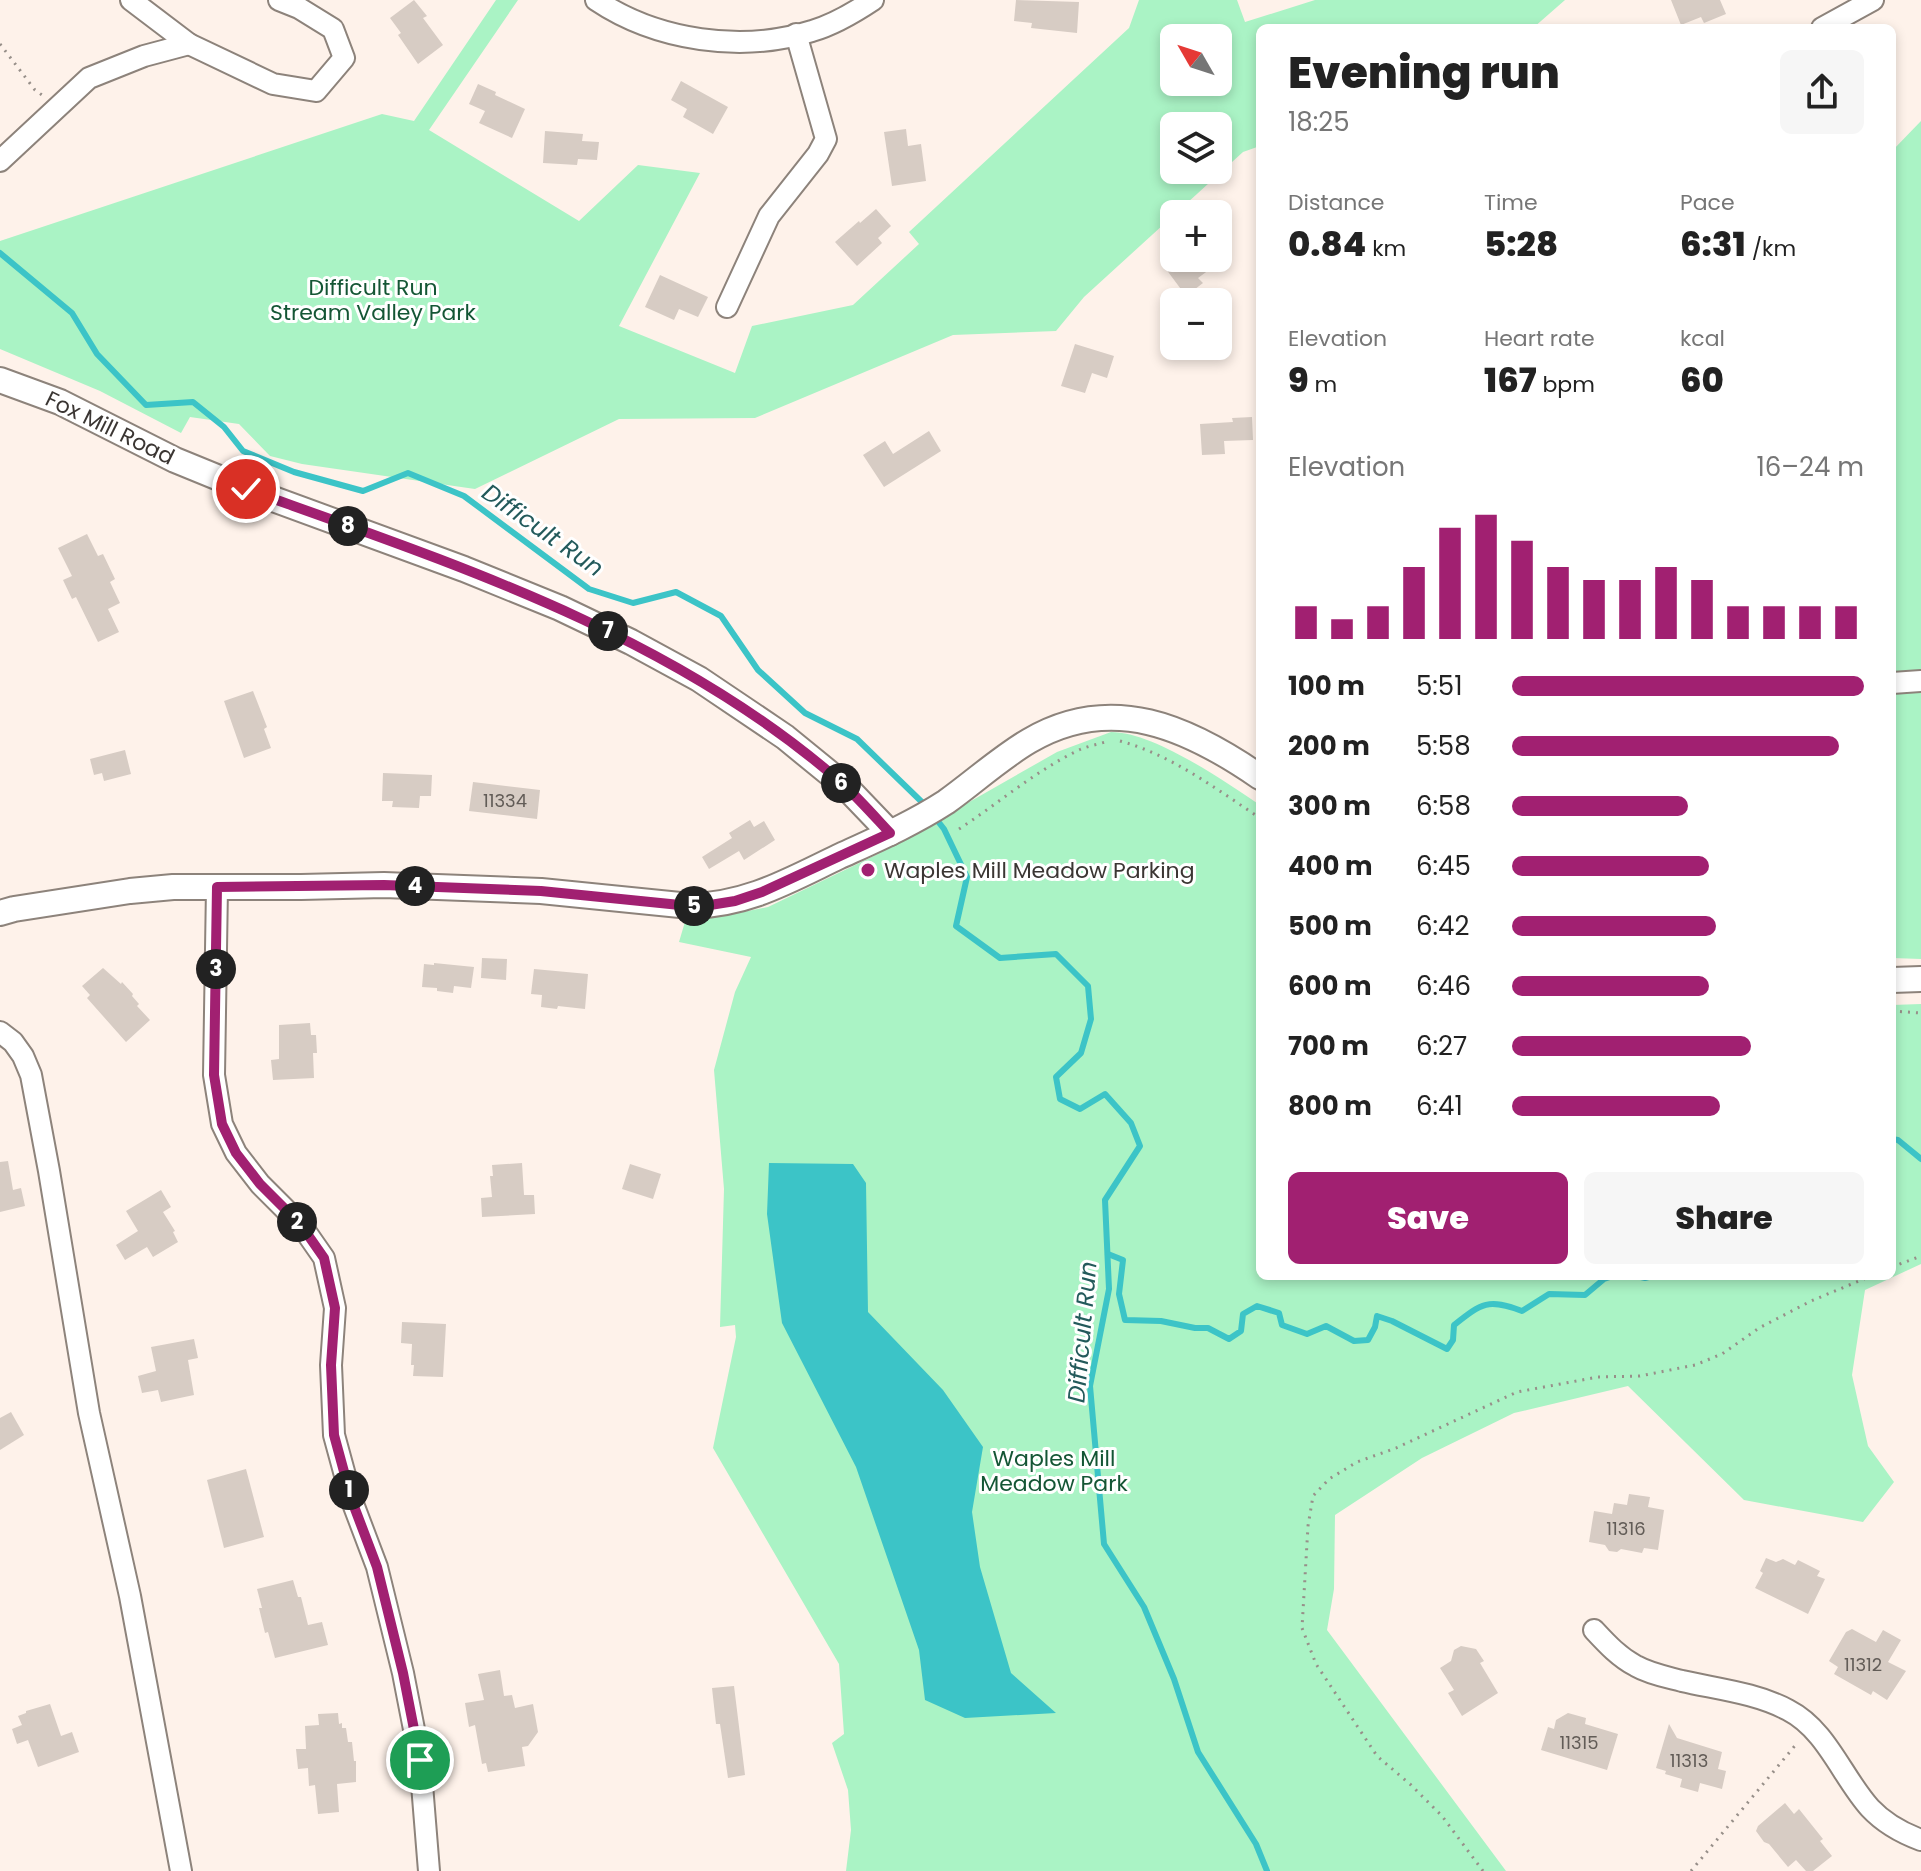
<!DOCTYPE html>
<html lang="en">
<head>
<meta charset="utf-8">
<style>
	body { margin:0; font-family:Poppins,sans-serif; background:#f6f6f6; color:#222; height:100vh; display:flex; flex-direction:column; font-size:30px; white-space:nowrap }
	* { box-sizing:border-box; margin:0 }
	p { font-size:26px; color:#767676 }
	.icon { flex:none; width:44px; height:44px; fill:none; stroke:currentColor; stroke-width:2; stroke-linecap:round; stroke-linejoin:round }
	.map { position:relative; flex:1; overflow:hidden }
	.sheet { position:absolute; left:1256px; top:24px; width:640px; height:1256px; display:flex; flex-direction:column; background:#fff; border-radius:12px; box-shadow:0 4px 12px #0003 }
	.sheet>* { flex:none }
	.needle { width:52px; rotate:309deg }
	.fabs { position:absolute; left:1160px; top:24px; display:grid; gap:16px }
	.fabs a { display:grid; place-items:center; width:72px; height:72px; border-radius:12px; background:#fff; box-shadow:0 4px 12px #0003; font-size:40px }
	.pin { position:absolute; display:grid; place-items:center; width:68px; height:68px; color:#fff; margin:-34px; border:4px solid #fff; border-radius:50%; box-shadow:0 2px 8px #0007 }
	.km { position:absolute; width:40px; height:40px; margin:-20px; border-radius:50%; background:#222; color:#fff; font-size:22px; line-height:40px; text-align:center }
	.round { display:grid; place-items:center; flex:none; width:84px; height:84px; border-radius:12px; background:#f6f6f6 }
	.headline { display:flex; align-items:center; justify-content:space-between; height:136px; padding:0 32px }
	h1 { font-size:44px; font-weight:800; line-height:60px }
	.figures { display:grid; grid-template-columns:repeat(3,1fr); gap:12px; height:136px; padding:8px 32px }
	.figures div { display:grid; align-content:center }
	.figures b { font-size:34px; font-weight:800 }
	.figures small { font-size:22px; font-weight:400 }
	.figures p { font-size:22px }
	.chart { height:224px; padding:16px 32px }
	.chart p { display:flex; justify-content:space-between }
	.chart svg { width:100%; height:144px; margin-top:8px; stroke:#a12071; stroke-width:6 }
	.button { display:flex; gap:16px; margin-top:auto; padding:16px 32px }
	.button a { flex:1; height:92px; border-radius:12px; background:#a12071; color:#fff; font-size:32px; font-weight:800; line-height:92px; text-align:center }
	.button a+a { background:#f6f6f6; color:#222 }
	ul { padding:0 32px; list-style:none; font-size:26px }
	li { display:grid; grid-template-columns:128px 96px 1fr; align-items:center; height:60px }
	li i { height:20px; border-radius:10px; background:#a12071 }
	.map>svg:first-child { display:block }
	.green { fill:#aaf3c5; fill-rule:evenodd }
	.water { fill:#3cc4c7 }
	.lines { fill:none; stroke-linecap:round; stroke-linejoin:round }
	.stream { stroke:#3cc4c7; stroke-width:6 }
	.building { fill:#d7ccc4 }
	.minor-casing { stroke:#8d837b; stroke-width:24 }
	.major-casing { stroke:#8d837b; stroke-width:28 }
	.path { stroke:#978f89; stroke-width:3; stroke-dasharray:2 6; stroke-linecap:butt }
	.minor { stroke:#fff; stroke-width:20 }
	.major { stroke:#fff; stroke-width:24 }
	.route-casing { stroke:#fff; stroke-width:16 }
	.route { stroke:#a12071; stroke-width:10 }
	.poi-dot { fill:#a12071; stroke:#fff; stroke-width:3 }
	.labels { text-anchor:middle; dominant-baseline:central; stroke-width:6; stroke-linejoin:round; paint-order:stroke }
	.number-label { font-size:18px; fill:#625c57 }
	.park-label { font-size:22px; fill:#145635; stroke:#fff }
	.street-label { font-size:22px; fill:#3b3633; stroke:#fff }
	.poi-label { font-size:22px; fill:#3b3633; stroke:#fff; text-anchor:start }
	.water-label { font-size:24px; font-style:italic; fill:#235a5b; stroke:#fff }
</style>
</head>
<body>
<div class="map">
<svg width="1921" height="1871" viewBox="0 0 1921 1871">
	<rect width="100%" height="100%" fill="#fef2ea"/>
	<g class="green">
		<path d="M496 0H518L429 130 579 221 638 165 700 173 619 326 735 373 752 326 853 305 919 244 909 232 1129 28 1139 0H1237L1245 22 1315 0H1565L1533 28H1260V146L1243 152 1084 297 1056 331 953 335 755 418 619 419 475 489 302 464 270 456 239 424 190 417 181 433 100 391 0 349V241L382 114 414 121ZM1174 38H1218V82H1174ZM1174 126H1218V170H1174Z"/>
		<path d="M1921 121V959L1892 958V151Z"/>
		<path d="M1111 732C1154 732 1224 781 1260 805V1276H1892V1005L1921 1004V1264L1865 1290 1852 1375 1868 1446 1894 1482 1863 1522 1744 1500 1628 1386 1514 1413 1422 1458 1335 1515 1334 1589 1327 1630 1506 1871H846L851 1830 848 1790 832 1743 844 1734 839 1664 713 1448 736 1337 735 1325 720 1327 724 1189 714 1070 735 992 751 957 679 942 687 915H728L768 907 878 854 1057 752Z"/>
	</g>
	<path class="water" d="M769 1163 853 1164 866 1183 868 1312 943 1390 983 1447 972 1512 980 1567 1011 1673 1056 1713 965 1718 925 1700 919 1650 856 1467 782 1323 767 1214Z"/>
	<g class="lines">
		<g class="stream">
			<path d="M0 253 72 313 97 354 146 405 193 402 224 427 243 451 294 472 363 491 408 473 464 496 589 589 633 603 676 592 721 616 758 670 805 713 857 739 926 806"/>
			<path d="M933 815 944 829 967 877 956 926 1000 958 1056 954 1088 986 1091 1019 1081 1053 1056 1077 1060 1099 1080 1109 1105 1094 1131 1123 1140 1146 1105 1200 1109 1289 1090 1386 1104 1544 1144 1607 1174 1679 1198 1752 1256 1844 1267 1871"/>
			<path d="M1892 1139 1898 1140 1921 1159"/>
			<path d="M1108 1254 1123 1260 1119 1294 1125 1320 1161 1321 1195 1328H1208L1229 1339 1241 1331 1243 1314 1257 1306 1279 1313 1282 1325 1307 1334 1326 1326 1354 1341 1368 1340 1375 1327 1377 1316 1392 1321 1447 1349 1453 1340 1454 1325C1482 1303 1488 1298 1522 1311L1549 1294 1585 1295 1604 1279 1613 1276"/>
			<path d="M1637 1276 1645 1278 1652 1276"/>
		</g>
	</g>
	<g class="building">
		<path d="M414 0 427 16 423 18 443 45 418 64 398 35 401 33 390 18Z"/>
		<path d="M1016 0 1079 2 1077 33 1031 28 1032 23 1014 21Z"/>
		<path d="M1671 0H1720L1726 14 1704 23 1701 17 1681 25Z"/>
		<path d="M681 81 728 107 713 134 683 117 687 109 671 100Z"/>
		<path d="M478 84 496 92 495 95 525 109 512 138 479 123 485 111 469 104Z"/>
		<path d="M906 129 908 146 921 144 926 181 892 186 884 132Z"/>
		<path d="M545 131 583 134 582 141 599 142 597 160 578 159 577 165 543 163Z"/>
		<path d="M876 209 891 226 878 238 882 243 857 266 835 242 859 221 860 223Z"/>
		<path d="M1173 258H1225L1198 278 1203 283 1186 296 1163 265Z"/>
		<path d="M660 275 708 297 698 317 679 309 674 320 645 307Z"/>
		<path d="M1075 344 1114 356 1107 378 1092 373 1085 393 1061 386Z"/>
		<path d="M1252 417 1253 440 1224 441 1225 454 1202 455 1200 424 1233 422 1232 418Z"/>
		<path d="M929 431 941 451 884 487 863 455 885 441 893 454Z"/>
		<path d="M87 534 98 556 103 554 115 579 110 582 120 603 108 609 119 632 98 642 76 597 72 599 63 580 72 576 58 548Z"/>
		<path d="M253 691 267 727 264 729 271 748 244 758 224 701Z"/>
		<path d="M125 750 131 774 104 781 102 773 94 775 90 759Z"/>
		<path d="M383 773 432 775 431 796H420L419 808 392 807 393 801H382Z"/>
		<path d="M473 782 540 790 537 819 469 811Z"/>
		<path d="M750 820 754 827 764 821 775 840 744 860 739 851 709 869 702 857 732 838 729 833Z"/>
		<path d="M482 958 507 959 506 980 481 978Z"/>
		<path d="M434 963 474 967 471 988 454 986 453 993 437 991V988L422 987 424 964 434 965Z"/>
		<path d="M103 968 121 984 122 982 133 994 132 996 139 1004 137 1006 150 1020 126 1042 87 998 90 995 82 986Z"/>
		<path d="M534 969 588 974 585 1009 558 1006 557 1009 541 1007 542 995 531 994Z"/>
		<path d="M310 1023 311 1035H316L317 1053H313L314 1078 273 1080 271 1060 279 1059V1025Z"/>
		<path d="M8 1161 13 1190 21 1188 25 1206 0 1212V1162Z"/>
		<path d="M522 1163 524 1195H534L535 1214 482 1217 481 1198 492 1197 490 1176H493L492 1165Z"/>
		<path d="M630 1164 661 1174 653 1199 622 1189Z"/>
		<path d="M161 1190 171 1207 163 1212 175 1231 173 1232 178 1242 153 1257 147 1247 125 1260 116 1245 138 1231 126 1211Z"/>
		<path d="M402 1322 446 1324 443 1377 413 1376 414 1365H411L412 1344 401 1343Z"/>
		<path d="M194 1339 198 1358 188 1360 194 1395 161 1402 158 1390 142 1393 138 1376 156 1371 151 1347Z"/>
		<path d="M11 1412 24 1435 0 1450V1418Z"/>
		<path d="M246 1469 264 1537 224 1548 207 1480Z"/>
		<path d="M1629 1494 1650 1497 1648 1507 1664 1510 1658 1550 1644 1548 1642 1553 1621 1549 1617 1552 1609 1551 1605 1545 1589 1542 1594 1511 1612 1514 1614 1503 1627 1505Z"/>
		<path d="M1766 1558 1776 1562 1783 1559 1795 1565 1798 1560 1820 1571 1817 1576 1825 1579 1808 1614 1755 1588 1763 1573 1760 1571Z"/>
		<path d="M293 1580 298 1597H301L308 1625 322 1622 328 1645 275 1658 268 1632 265 1633 259 1608H262L257 1589Z"/>
		<path d="M1852 1629 1876 1642 1883 1630 1901 1640 1888 1662 1906 1671 1887 1700 1873 1691 1871 1695 1834 1674 1838 1667 1829 1661 1846 1632Z"/>
		<path d="M1461 1646 1476 1649 1484 1661 1480 1663 1498 1693 1462 1716 1448 1693 1454 1690 1440 1668 1451 1661 1454 1650Z"/>
		<path d="M500 1670 504 1696 512 1695 515 1708 533 1704 538 1732 528 1746 522 1747 525 1766 488 1772 486 1763 482 1764 475 1725 469 1727 465 1703 484 1700 478 1674Z"/>
		<path d="M734 1686 745 1775 728 1778 720 1724H716L712 1688Z"/>
		<path d="M50 1704 61 1736 72 1732 79 1752 38 1767 28 1740 17 1744 12 1729 22 1725 18 1716 26 1713V1711Z"/>
		<path d="M338 1713 339 1724 342 1723V1728H346L348 1742H352L354 1761H356V1782L337 1784 339 1812 318 1814 315 1785 309 1786 308 1768 298 1769 296 1749H306L305 1726 319 1725 318 1714Z"/>
		<path d="M1568 1713 1586 1718 1585 1724 1618 1734 1607 1770 1541 1750 1548 1727 1554 1729 1556 1720Z"/>
		<path d="M1669 1724 1677 1738 1722 1752 1718 1769 1726 1771 1722 1789 1700 1783 1698 1792 1680 1787 1682 1779 1665 1774 1666 1771 1656 1768Z"/>
		<path d="M1785 1803 1794 1814 1799 1809 1823 1839 1820 1841 1832 1856 1813 1871H1806L1796 1860 1788 1867 1769 1844 1764 1842 1756 1831 1758 1826Z"/>
	</g>
	<g class="lines">
		<g class="minor-casing">
			<g id="minor">
				<path d="M131 0 189 44 273 84 316 91 344 58 333 29 299 8 279 0"/>
				<path d="M596 0C657 41 742 53 812 31 833 25 855 12 873 0"/>
				<path d="M1822 28 1873 0"/>
				<path d="M0 161 89 78 144 56 189 44"/>
				<path d="M727 307 769 216 818 154 826 139 796 34"/>
				<path d="M1892 683 1921 681"/>
				<path d="M217 887 214 1075 222 1124 236 1153 260 1184 301 1225 324 1258 335 1308 331 1365 334 1435 352 1501 377 1567 403 1673 420 1760 429 1871"/>
				<path d="M0 1032 13 1042 23 1056 31 1075 49 1171 89 1413 130 1596 181 1871"/>
				<path d="M1594 1630C1607 1644 1619 1657 1636 1666 1650 1674 1667 1677 1682 1681 1717 1689 1756 1693 1788 1710 1827 1730 1842 1777 1870 1808 1884 1823 1902 1833 1921 1840"/>
			</g>
		</g>
		<g class="major-casing">
			<g id="major">
				<path d="M0 380 60 402 175 460 246 489 464 569 560 608 631 642 699 679 785 737 845 786 890 833"/>
				<path d="M0 913 14 909 130 891 173 887H301L384 885 541 891 690 906C747 905 788 881 838 857 875 840 912 824 946 802 974 782 1000 758 1029 741 1112 692 1189 728 1260 777"/>
				<path d="M1892 980 1921 979"/>
			</g>
		</g>
		<g class="path">
			<path d="M0 44 35 90 42 95"/>
			<path d="M1120 741C1172 755 1216 789 1260 818"/>
			<path d="M959 829C999 803 1035 771 1079 750 1088 746 1099 744 1109 741"/>
			<path d="M1892 1011 1921 1013"/>
			<path d="M1892 1267 1921 1256"/>
			<path d="M1483 1871 1442 1816 1411 1785 1377 1756 1316 1664 1302 1628 1308 1526 1313 1496 1329 1479 1357 1462 1396 1448 1517 1392 1598 1377 1640 1376 1695 1365 1722 1354 1759 1328 1811 1301 1871 1276"/>
			<path d="M1691 1871 1798 1742"/>
		</g>
		<use href="#minor" class="minor"/>
		<use href="#major" class="major"/>
	</g>
	<g class="lines">
		<g class="route-casing">
			<path id="route" d="M246 489C455 564 675 635 844 785 860 800 875 817 890 833L762 892 735 901 710 905 690 906 541 891 384 885 217 887 214 1075 222 1124 236 1153 260 1184 301 1225 324 1258 335 1308 331 1365 334 1435 352 1501 377 1567 403 1673 420 1760"/>
		</g>
		<use href="#route" class="route"/>
	</g>
	<circle class="poi-dot" cx="868" cy="870" r="8"/>
	<g class="labels">
		<g class="number-label">
			<text x="505" y="800">11334</text>
			<text x="1626" y="1528">11316</text>
			<text x="1863" y="1664">11312</text>
			<text x="1579" y="1742">11315</text>
			<text x="1689" y="1760">11313</text>
		</g>
		<g class="park-label">
			<text x="373" y="287">Difficult Run<tspan x="373" dy="25">Stream Valley Park</tspan></text>
			<text x="1054" y="1458">Waples Mill<tspan x="1054" dy="25">Meadow Park</tspan></text>
		</g>
		<g class="street-label">
			<text transform="translate(110 428) rotate(26)">Fox Mill Road</text>
		</g>
		<g class="poi-label">
			<text x="884" y="870">Waples Mill Meadow Parking</text>
		</g>
		<g class="water-label">
			<text transform="translate(543 530) rotate(35)">Difficult Run</text>
			<text transform="translate(1082 1332) rotate(-85)">Difficult Run</text>
		</g>
	</g>
</svg>
<div class="fabs">
<a><svg class="needle" viewBox="-14 -14 28 28"><path d="M0-13l5 13h-10z" fill="#e53935"/><path d="M0 13l5-13h-10z" fill="#767676"/></svg></a>
<a><svg class="icon" aria-label="layers" viewBox="0 0 24 24"><path d="M12 4l9 5-9 5-9-5zM3 14l9 5 9-5"/></svg></a>
<a>+</a>
<a>−</a>
</div>
<div class="pin" style="left:420px;top:1760px;background:#1e9e55"><svg class="icon" aria-label="arrive" viewBox="0 0 24 24"><path d="M6 21V4h12l-3 4 3 4H6"/></svg></div>
<div class="pin" style="left:246px;top:489px;background:#d93025"><svg class="icon" aria-label="check" viewBox="0 0 24 24"><path d="M5 12l5 5 9-10"/></svg></div>
<b class="km" style="left:349px;top:1490px">1</b>
<b class="km" style="left:297px;top:1222px">2</b>
<b class="km" style="left:216px;top:969px">3</b>
<b class="km" style="left:415px;top:886px">4</b>
<b class="km" style="left:694px;top:906px">5</b>
<b class="km" style="left:841px;top:783px">6</b>
<b class="km" style="left:608px;top:631px">7</b>
<b class="km" style="left:348px;top:526px">8</b>
<section class="sheet">
<div class="headline"><div><h1>Evening run</h1><p>18:25</p></div><a class="round"><svg class="icon" aria-label="share" viewBox="0 0 24 24"><path d="M12 15V3M7 8l5-5 5 5M5 13v7h14v-7"/></svg></a></div>
<div class="figures">
<div><p>Distance</p><b>0.84<small> km</small></b></div>
<div><p>Time</p><b>5:28</b></div>
<div><p>Pace</p><b>6:31<small> /km</small></b></div>
</div>
<div class="figures">
<div><p>Elevation</p><b>9<small> m</small></b></div>
<div><p>Heart rate</p><b>167<small> bpm</small></b></div>
<div><p>kcal</p><b>60</b></div>
</div>
<div class="chart"><p><span>Elevation</span>16–24 m</p>
<svg viewBox="0 0 160 44" preserveAspectRatio="none"><path d="M5 44V34M15 44V38M25 44V34M35 44V22M45 44V10M55 44V6M65 44V14M75 44V22M85 44V26M95 44V26M105 44V22M115 44V26M125 44V34M135 44V34M145 44V34M155 44V34"/></svg>
</div>
<ul>
<li><b>100 m</b>5:51<i style="width:100%"></i></li>
<li><b>200 m</b>5:58<i style="width:93%"></i></li>
<li><b>300 m</b>6:58<i style="width:50%"></i></li>
<li><b>400 m</b>6:45<i style="width:56%"></i></li>
<li><b>500 m</b>6:42<i style="width:58%"></i></li>
<li><b>600 m</b>6:46<i style="width:56%"></i></li>
<li><b>700 m</b>6:27<i style="width:68%"></i></li>
<li><b>800 m</b>6:41<i style="width:59%"></i></li>
</ul>
<div class="button"><a>Save</a><a>Share</a></div>
</section>
</div>
</body>
</html>
